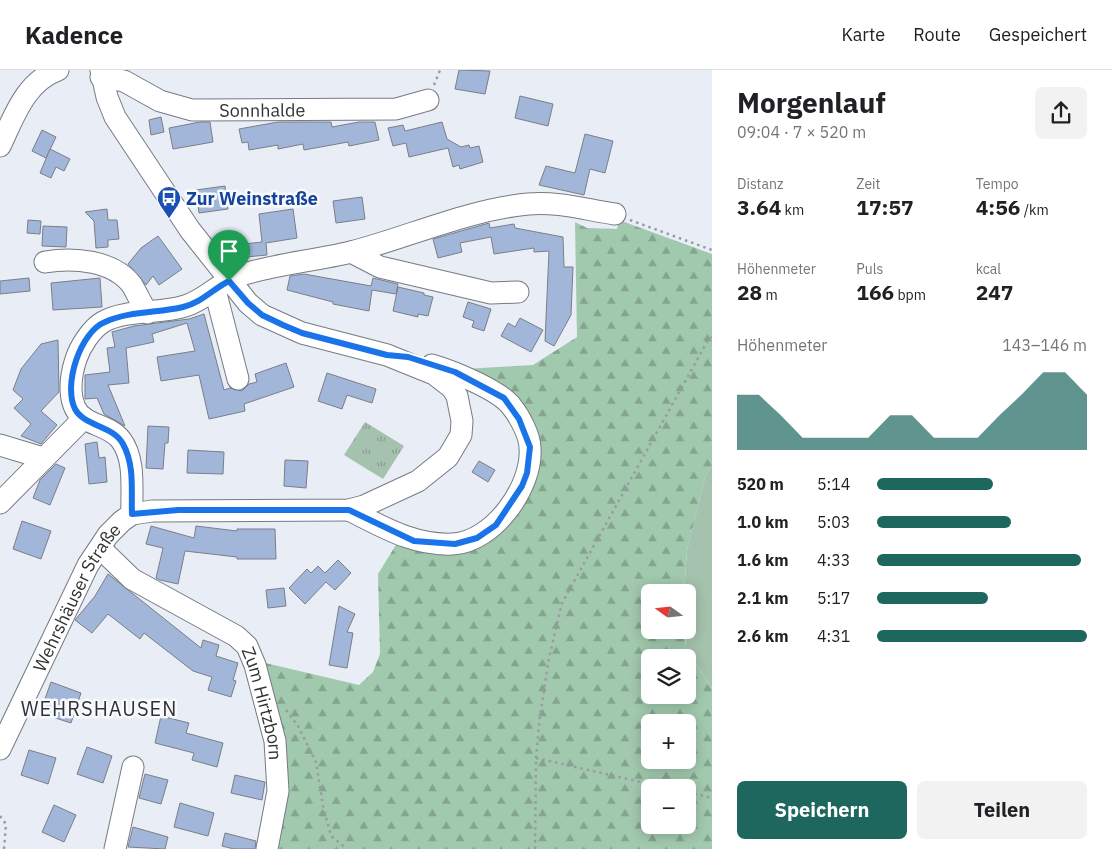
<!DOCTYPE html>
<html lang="de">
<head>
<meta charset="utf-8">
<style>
	body { margin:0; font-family:"IBM Plex Sans",sans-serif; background:#f2f2f2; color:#202124; height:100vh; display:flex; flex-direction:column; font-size:19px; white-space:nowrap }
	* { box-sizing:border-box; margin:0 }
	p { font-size:16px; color:#757577 }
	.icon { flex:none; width:28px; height:28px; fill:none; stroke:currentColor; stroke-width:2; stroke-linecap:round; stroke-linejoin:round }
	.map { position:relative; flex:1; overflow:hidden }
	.side { display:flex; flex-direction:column; background:#fff; width:400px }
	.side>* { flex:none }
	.needle { width:32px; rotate:285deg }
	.tools { position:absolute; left:641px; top:514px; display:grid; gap:10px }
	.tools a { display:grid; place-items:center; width:55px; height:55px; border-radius:8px; background:#fff; box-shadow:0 2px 12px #0003; font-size:25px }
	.pin { position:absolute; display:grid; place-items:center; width:42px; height:42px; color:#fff; margin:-51px -21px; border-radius:50% 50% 50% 0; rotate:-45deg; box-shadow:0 0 5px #0007 }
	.pin .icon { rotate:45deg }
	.round { display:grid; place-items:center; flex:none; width:52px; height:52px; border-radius:8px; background:#f2f2f2 }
	.summary { display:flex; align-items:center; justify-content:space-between; height:85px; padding:0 25px }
	h1 { font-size:28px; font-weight:800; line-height:38px }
	.figures { display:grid; grid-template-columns:repeat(3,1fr); gap:8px; height:85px; padding:5px 25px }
	.figures div { display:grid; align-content:center }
	.figures b { font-size:21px; font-weight:800 }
	.figures small { font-size:14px; font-weight:400 }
	.figures p { font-size:14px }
	.chart { height:140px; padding:10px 25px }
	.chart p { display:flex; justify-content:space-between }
	.chart svg { width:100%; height:90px; margin-top:5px; fill:#1d675f; opacity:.7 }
	.button { display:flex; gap:10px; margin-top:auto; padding:10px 25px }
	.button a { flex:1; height:58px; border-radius:8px; background:#1d675f; color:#fff; font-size:20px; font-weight:800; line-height:58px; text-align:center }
	.button a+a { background:#f2f2f2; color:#202124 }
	ul { padding:0 25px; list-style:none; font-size:16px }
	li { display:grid; grid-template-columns:80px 60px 1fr; align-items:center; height:38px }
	li i { height:12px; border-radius:6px; background:#1d675f }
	header { display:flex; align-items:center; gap:30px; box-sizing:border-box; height:70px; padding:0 25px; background:#fff; border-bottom:1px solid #e0e0e0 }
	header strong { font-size:24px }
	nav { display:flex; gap:28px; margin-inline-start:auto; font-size:18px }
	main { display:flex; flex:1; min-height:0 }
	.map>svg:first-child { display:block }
	.green { fill:#a5c2ae }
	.forest { fill:url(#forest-firs); fill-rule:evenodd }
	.park { fill:url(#park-tufts) }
	.building { fill:#a2b6da; stroke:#7a7f87 }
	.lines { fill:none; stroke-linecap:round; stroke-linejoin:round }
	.minor-casing { stroke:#767b83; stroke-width:23 }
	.path { stroke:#989ca2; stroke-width:2.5; stroke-dasharray:2.5 4; stroke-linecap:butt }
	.minor { stroke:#fff; stroke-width:21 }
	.route-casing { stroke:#fff; stroke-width:10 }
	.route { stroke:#1a73e8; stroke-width:6 }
	.labels { text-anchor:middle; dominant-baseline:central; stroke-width:5; stroke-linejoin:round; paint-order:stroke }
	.street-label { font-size:18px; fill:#303235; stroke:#f8fafd }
	.transit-label { font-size:18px; font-weight:bold; fill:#164399; stroke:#f8fafd; text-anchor:start }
	.quarter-label { font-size:20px; letter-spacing:1px; fill:#303235; stroke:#f8fafd }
</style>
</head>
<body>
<header>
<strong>Kadence</strong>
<nav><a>Karte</a><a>Route</a><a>Gespeichert</a></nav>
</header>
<main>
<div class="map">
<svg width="712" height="779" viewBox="0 0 712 779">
	<defs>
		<pattern id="forest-firs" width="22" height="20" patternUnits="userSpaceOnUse" patternTransform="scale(1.25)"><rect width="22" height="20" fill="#a1c9ae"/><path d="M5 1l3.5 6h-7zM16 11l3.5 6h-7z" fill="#84a48e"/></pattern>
		<pattern id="park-tufts" width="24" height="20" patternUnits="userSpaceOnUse" patternTransform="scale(1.25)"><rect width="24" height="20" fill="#a5c2ae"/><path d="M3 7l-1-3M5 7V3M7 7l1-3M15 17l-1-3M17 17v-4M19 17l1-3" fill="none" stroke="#879e8e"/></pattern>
	</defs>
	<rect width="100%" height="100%" fill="#e8edf6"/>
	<path class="green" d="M712 397V618L686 578 688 522H684L687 480 706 404Z"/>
	<path class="forest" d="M619 150 712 184V397L706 404 687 480 684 522H650V560H685L686 578 712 618V779H278L283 728 261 592 359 615 373 602 380 584 378 504 399 470 483 473 537 376 465 299 533 295 577 267 575 152 587 158 617 159ZM650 588H688V625H650ZM650 652H688V690H650ZM650 718H688V755H650Z"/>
	<path class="park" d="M365 352 404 376 383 409 344 385Z"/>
	<g class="building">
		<path d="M459 0 490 1 485 24 455 19Z"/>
		<path d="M520 26 553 34 548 56 515 48Z"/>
		<path d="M161 47 164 62 151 65 149 50Z"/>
		<path d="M200 52H210L213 72 173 79 169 58Z"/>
		<path d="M278 52H331L332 57 359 52H375L379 70 349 76 348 72 304 80 303 74 278 79V75L249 80 248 72 242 73 239 59Z"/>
		<path d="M442 52 447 69 461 77 469 75 470 78 479 76 483 92 460 99 459 95 453 97 448 78 409 87 406 73 393 76 388 58 403 55 405 61Z"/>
		<path d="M42 60 56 67 46 88 32 81Z"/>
		<path d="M585 64 613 71 605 103 590 99 584 125 539 115 546 96 575 103Z"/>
		<path d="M50 79 70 89 64 101 56 97 51 108 40 103Z"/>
		<path d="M225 116 228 139 199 143 196 120Z"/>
		<path d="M362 127 365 149 336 153 333 131Z"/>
		<path d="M107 139 108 150H117L119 169 108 170V177L96 178 94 151 85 142Z"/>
		<path d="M293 139 297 168 266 173 267 185 246 187 244 174 262 172 259 144Z"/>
		<path d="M28 150 41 151 40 164 27 163Z"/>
		<path d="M489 153 490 158 514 154 515 158 563 167 564 197H573L571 245 554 276 545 271 549 181 534 182V178L494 184 491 167 460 173 462 182 438 188 433 169Z"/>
		<path d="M43 156 67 157 66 177 42 176Z"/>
		<path d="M158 166 182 199 159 215 153 206 146 215 128 194 141 178Z"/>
		<path d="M304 204 371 216 373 208 398 214 396 224 372 220 369 241 333 234V232L287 220 290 206Z"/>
		<path d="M29 208 30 221 0 224V211Z"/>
		<path d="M100 208 102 237 53 240 51 213Z"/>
		<path d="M398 217 424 223V225L433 227 428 246 418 244V247L393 241Z"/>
		<path d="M468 232 491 239 484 261 472 257 474 251 463 247Z"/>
		<path d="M204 244 224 320 230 318 242 321 249 314 257 312 255 304 286 293 294 317 244 334 245 341 209 349 199 305 161 311 157 287 195 281 187 253 152 264 154 272 126 278 129 313 108 315 125 356 104 344 97 328 85 329V305L110 302 107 278 115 277 112 262 134 256 189 249Z"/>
		<path d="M520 248 543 260 531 282 501 266 508 253 515 257Z"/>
		<path d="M58 270 59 322 41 341 57 355 41 374 21 366 31 354 14 338 23 329 13 320 21 299 41 274Z"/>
		<path d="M327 303 376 319 372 333 347 325 342 339 318 331Z"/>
		<path d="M148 356 169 357 168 373H165L163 399 146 398Z"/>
		<path d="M97 372 99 388 105 387 107 412 89 414 85 374Z"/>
		<path d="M188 380 224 382 223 404 187 403Z"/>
		<path d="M285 390 308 391 306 418 284 416Z"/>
		<path d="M479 391 495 400 488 412 472 402Z"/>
		<path d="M56 394 65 398 50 435 33 428 40 410Z"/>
		<path d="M22 451 51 461 41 489 13 479Z"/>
		<path d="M151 456 194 468 196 456 237 461V459H275L276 489H237V487L185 481 178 514 160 510 156 508 163 478 146 474Z"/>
		<path d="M338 490 351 503 335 520 326 512 305 534 289 518 307 499 311 503 318 496 325 503Z"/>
		<path d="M108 504 201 578 203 570 219 575 216 586 238 593 233 610 236 611 231 627 208 620 212 607 193 601 144 563 140 569 108 544 92 563 75 550 95 526Z"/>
		<path d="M284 518 286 536 268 538 266 520Z"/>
		<path d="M339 536 355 544 347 562 353 563 347 598 329 595Z"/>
		<path d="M51 612 81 623 71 653 40 643Z"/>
		<path d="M161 646 189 653 186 663 223 673 217 697 192 690 194 683 155 673Z"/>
		<path d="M87 677 112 686 103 713 77 704Z"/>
		<path d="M29 680 56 688 48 714 21 705Z"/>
		<path d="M145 704 168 710 161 734 139 728Z"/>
		<path d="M235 705 265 712 262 730 231 723Z"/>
		<path d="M180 733 214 743 208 766 174 757Z"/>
		<path d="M54 735 76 745 64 772 42 762Z"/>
		<path d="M133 757 168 767 165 779 128 777Z"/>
		<path d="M225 763 256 771 255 779H234L222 776Z"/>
	</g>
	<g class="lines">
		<g class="minor-casing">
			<g id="minor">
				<path id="s1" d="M101 7 124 11 160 31 192 40 396 39 428 30"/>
				<path d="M0 76C14 47 25 12 58 0"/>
				<path d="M351 182 380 197 491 223 518 222"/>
				<path d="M45 192C73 187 113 190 132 215 137 224 142 234 147 243"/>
				<path d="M215 220 238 309"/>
				<path d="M0 375 43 388"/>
				<path d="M0 433 84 348"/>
				<path d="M349 440C383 457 414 476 453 474 493 472 533 417 530 378 530 366 520 347 512 337 500 320 452 301 432 295"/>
				<path d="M132 444C131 421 136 390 121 370 112 358 96 356 85 349 66 337 70 307 76 289 80 277 91 259 103 252 125 239 161 244 185 236 205 230 219 213 238 206 274 194 314 191 351 182 409 167 467 140 528 134 557 131 587 140 615 144"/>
				<path id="s2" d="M100 478 132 509 236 566 247 576 255 595 275 671 278 721 267 779"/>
				<path id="s3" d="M0 679 88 495 108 465 122 451 132 444 152 441 349 440 364 436 418 411 448 387 461 365 462 351 457 326 452 318 434 304 387 285 302 263 262 245 248 233 190 160 115 47 107 27 101 0"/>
				<path d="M115 779 133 697"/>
			</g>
		</g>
		<g class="path">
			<path d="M434 15 440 0"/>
			<path d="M630 150 712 180"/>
			<path d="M286 640 298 656 316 692 323 736 331 766 347 779"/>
			<path d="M536 688 667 718"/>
			<path d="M688 722 712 728"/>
			<path d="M0 746 6 754 4 779"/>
			<path d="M535 779 536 688 540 646 549 588 562 533 707 272 712 267"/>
		</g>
		<use href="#minor" class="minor"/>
	</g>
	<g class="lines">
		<g class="route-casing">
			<path id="route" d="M229 211 248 233 262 245 283 255 302 263 387 285 408 287 455 302 504 328 519 349 530 377 527 403 522 416 496 455 477 468 455 474 414 471 349 440H178L132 444C131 421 135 396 123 374 113 355 85 357 75 339 63 315 80 262 105 252 129 241 158 243 183 237 201 233 213 219 229 211Z"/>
		</g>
		<use href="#route" class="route"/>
	</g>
	<defs>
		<g id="bus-pin" transform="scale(1.25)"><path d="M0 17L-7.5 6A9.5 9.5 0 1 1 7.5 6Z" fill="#1a4fb4" stroke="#f8fafd"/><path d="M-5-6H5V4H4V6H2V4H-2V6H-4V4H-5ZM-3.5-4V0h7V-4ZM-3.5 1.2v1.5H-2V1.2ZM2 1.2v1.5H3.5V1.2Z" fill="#fff"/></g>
	</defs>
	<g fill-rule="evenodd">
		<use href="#bus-pin" x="169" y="128"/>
	</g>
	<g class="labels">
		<g class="street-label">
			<text stroke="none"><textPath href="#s1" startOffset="168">Sonnhalde</textPath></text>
			<text stroke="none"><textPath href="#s3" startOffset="170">Wehrshäuser Straße</textPath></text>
			<text stroke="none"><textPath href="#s2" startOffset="238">Zum Hirtzborn</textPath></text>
		</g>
		<g class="transit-label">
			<text x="186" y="128">Zur Weinstraße</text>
		</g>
		<g class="quarter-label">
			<text x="99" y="638">WEHRSHAUSEN</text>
		</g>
	</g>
</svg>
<div class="tools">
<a><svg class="needle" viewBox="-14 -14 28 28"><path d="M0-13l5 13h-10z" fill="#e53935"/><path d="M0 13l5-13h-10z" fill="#757577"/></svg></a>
<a><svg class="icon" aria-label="layers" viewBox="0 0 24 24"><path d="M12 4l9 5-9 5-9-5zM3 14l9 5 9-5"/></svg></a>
<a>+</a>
<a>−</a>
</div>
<div class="pin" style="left:229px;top:211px;background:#1e9e55"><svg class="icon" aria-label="arrive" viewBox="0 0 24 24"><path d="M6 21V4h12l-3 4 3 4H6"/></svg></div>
</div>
<section class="side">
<div class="summary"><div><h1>Morgenlauf</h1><p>09:04 · 7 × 520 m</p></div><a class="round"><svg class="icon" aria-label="share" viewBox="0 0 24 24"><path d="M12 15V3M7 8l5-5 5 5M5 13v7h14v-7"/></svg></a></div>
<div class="figures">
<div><p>Distanz</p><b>3.64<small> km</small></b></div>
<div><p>Zeit</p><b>17:57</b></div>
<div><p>Tempo</p><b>4:56<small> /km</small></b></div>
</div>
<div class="figures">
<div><p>Höhenmeter</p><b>28<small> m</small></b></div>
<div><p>Puls</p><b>166<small> bpm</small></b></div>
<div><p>kcal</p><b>247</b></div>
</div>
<div class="chart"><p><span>Höhenmeter</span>143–146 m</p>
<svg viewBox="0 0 160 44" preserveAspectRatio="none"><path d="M0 44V17L10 17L20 27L30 38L40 38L50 38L60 38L70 27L80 27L90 38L100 38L110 38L120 27L130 17L140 6L150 6L160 17V44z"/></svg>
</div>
<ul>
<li><b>520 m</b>5:14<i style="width:55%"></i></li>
<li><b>1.0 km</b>5:03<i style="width:64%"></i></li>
<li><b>1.6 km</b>4:33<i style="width:97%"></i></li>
<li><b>2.1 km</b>5:17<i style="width:53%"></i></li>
<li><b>2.6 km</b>4:31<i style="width:100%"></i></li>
</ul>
<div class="button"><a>Speichern</a><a>Teilen</a></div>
</section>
</main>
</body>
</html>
